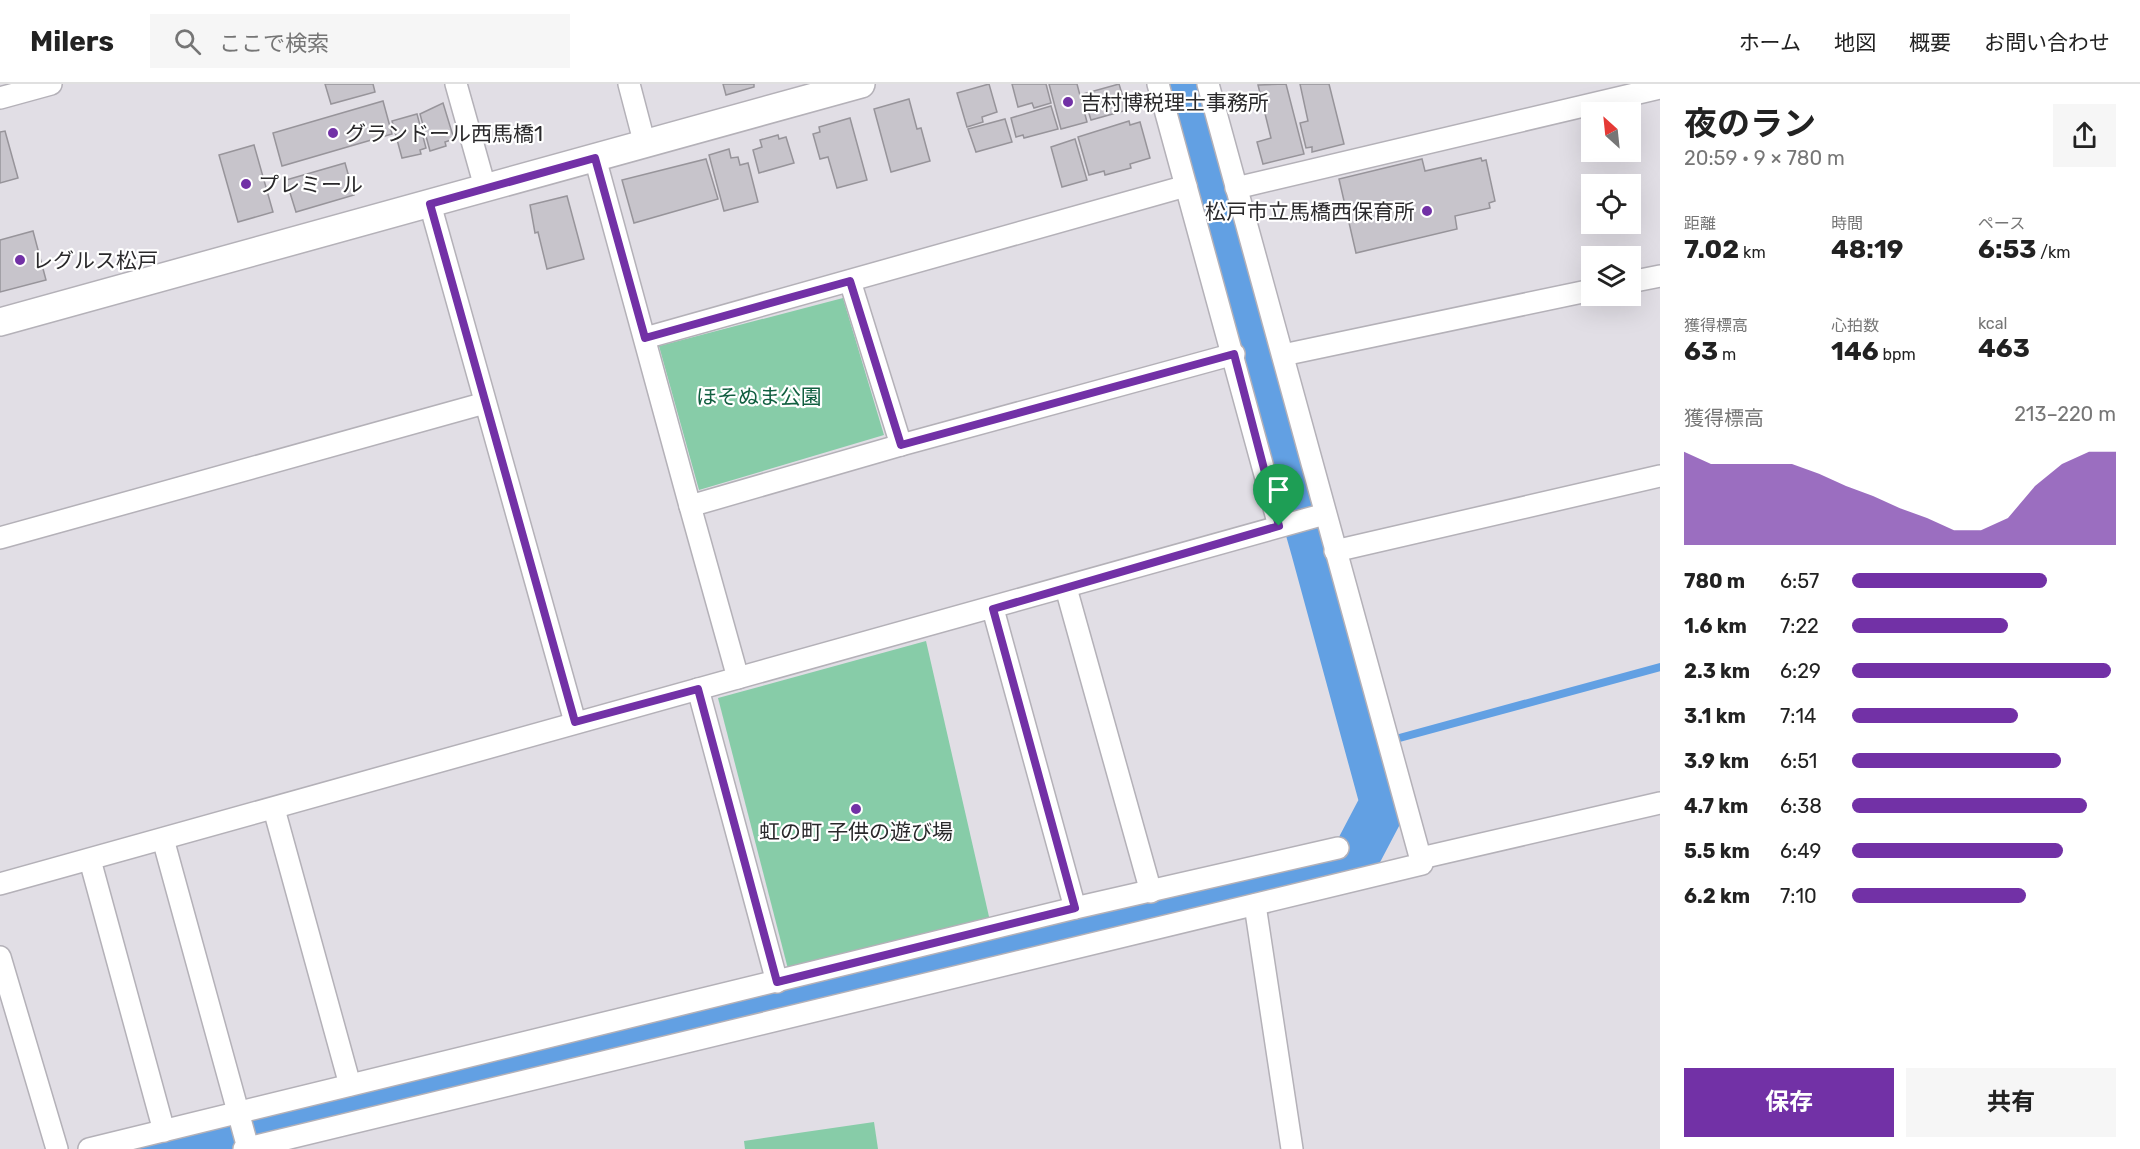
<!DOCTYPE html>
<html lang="ja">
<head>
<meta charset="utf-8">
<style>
	body { margin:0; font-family:Rubik,"Noto Sans JP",sans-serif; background:#f6f6f6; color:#222; height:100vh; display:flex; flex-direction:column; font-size:22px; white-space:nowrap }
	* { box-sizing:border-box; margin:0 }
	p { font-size:20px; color:#767676 }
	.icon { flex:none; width:33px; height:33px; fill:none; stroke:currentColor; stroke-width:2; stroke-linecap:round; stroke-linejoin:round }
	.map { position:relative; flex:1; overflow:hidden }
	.side { display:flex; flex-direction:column; background:#fff; width:480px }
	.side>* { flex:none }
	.needle { width:39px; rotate:333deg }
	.tools { position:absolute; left:1581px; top:18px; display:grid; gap:12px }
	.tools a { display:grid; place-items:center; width:60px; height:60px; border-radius:0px; background:#fff; box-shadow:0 6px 24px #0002; font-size:30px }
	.pin { position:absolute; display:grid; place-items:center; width:51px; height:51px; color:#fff; margin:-62px -26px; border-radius:50% 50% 50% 0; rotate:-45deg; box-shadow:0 0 6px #0007 }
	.pin .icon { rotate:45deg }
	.round { display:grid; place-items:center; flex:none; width:63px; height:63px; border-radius:0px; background:#f6f6f6 }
	.headline { display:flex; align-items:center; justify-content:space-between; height:102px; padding:0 24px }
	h1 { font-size:33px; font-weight:700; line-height:45px }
	.stats { display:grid; grid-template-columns:repeat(3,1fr); gap:9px; height:102px; padding:6px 24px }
	.stats div { display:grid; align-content:center }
	.stats b { font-size:26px; font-weight:700 }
	.stats small { font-size:16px; font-weight:400 }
	.stats p { font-size:16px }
	.chart { height:168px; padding:12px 24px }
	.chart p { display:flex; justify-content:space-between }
	.chart svg { width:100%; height:108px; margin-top:6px; fill:#7231a6; opacity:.7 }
	.cta { display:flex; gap:12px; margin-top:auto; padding:12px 24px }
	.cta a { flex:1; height:69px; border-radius:0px; background:#7231a6; color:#fff; font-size:24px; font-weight:700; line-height:69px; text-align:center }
	.cta a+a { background:#f6f6f6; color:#222 }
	ul { padding:0 24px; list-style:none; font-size:20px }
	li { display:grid; grid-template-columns:96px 72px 1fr; align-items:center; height:45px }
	li i { height:15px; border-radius:8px; background:#7231a6 }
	header { display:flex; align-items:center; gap:36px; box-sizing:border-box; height:84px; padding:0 30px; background:#fff; border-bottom:2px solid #e0e0e0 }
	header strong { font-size:28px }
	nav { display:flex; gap:33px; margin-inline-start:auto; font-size:21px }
	.search { width:420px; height:54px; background:#f6f6f6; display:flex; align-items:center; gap:15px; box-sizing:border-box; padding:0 21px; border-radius:0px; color:#767676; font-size:22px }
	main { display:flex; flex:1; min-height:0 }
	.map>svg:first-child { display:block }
	.green { fill:#87cca8 }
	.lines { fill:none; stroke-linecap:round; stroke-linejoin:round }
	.stream { stroke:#62a0e3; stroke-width:8 }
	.river { stroke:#62a0e3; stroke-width:48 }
	.building { fill:#c7c4cb; stroke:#97949a; stroke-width:1.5 }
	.minor-casing { stroke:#b4b1b8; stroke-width:24 }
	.tertiary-casing { stroke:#b4b1b8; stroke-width:30 }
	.minor { stroke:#fff; stroke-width:21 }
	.tertiary { stroke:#fff; stroke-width:27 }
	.route-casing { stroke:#fff; stroke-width:12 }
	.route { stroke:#7231a6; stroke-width:8 }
	.poi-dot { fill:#7231a6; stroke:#fff; stroke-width:2 }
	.labels { text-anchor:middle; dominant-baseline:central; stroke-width:4.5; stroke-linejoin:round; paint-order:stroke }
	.poi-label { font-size:21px; fill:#2a292b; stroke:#fff; text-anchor:start }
	.park-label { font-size:21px; fill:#115f40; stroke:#fff }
</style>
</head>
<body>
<header>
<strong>Milers</strong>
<div class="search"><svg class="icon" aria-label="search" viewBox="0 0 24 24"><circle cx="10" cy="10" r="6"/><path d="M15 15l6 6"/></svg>ここで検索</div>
<nav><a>ホーム</a><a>地図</a><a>概要</a><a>お問い合わせ</a></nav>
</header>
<main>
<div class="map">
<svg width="1660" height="1065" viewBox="0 0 1660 1065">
	<rect width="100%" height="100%" fill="#e1dee5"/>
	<g class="green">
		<path d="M843 214 884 351 699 406 659 262Z"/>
		<path d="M926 557 990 837 788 885 718 614Z"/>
		<path d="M874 1038 878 1065H745L744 1057Z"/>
	</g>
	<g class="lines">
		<path class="stream" d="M1370 662 1660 583"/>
		<path class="river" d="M155 1065 1353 778 1384 719 1315 466 1183 0"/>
	</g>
	<g class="building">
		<path d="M325 0H373L375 8 331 20Z"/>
		<path d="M723 0H754V3L726 11Z"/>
		<path d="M989 0 997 28 982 33 983 38 967 43 957 9Z"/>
		<path d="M1012 0H1046L1051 19 1034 24 1032 19 1018 23Z"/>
		<path d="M1049 0H1077L1087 38 1061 45Z"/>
		<path d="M1119 0 1127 26 1091 36 1083 10Z"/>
		<path d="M1286 0 1304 70 1263 80 1257 58 1271 54 1258 1Z"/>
		<path d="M1300 0H1329L1344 60 1312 68V63L1306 64 1300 39 1308 37Z"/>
		<path d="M909 15 917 45 921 44 930 77 891 88 874 25Z"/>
		<path d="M383 17 392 50 282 82 273 49Z"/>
		<path d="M443 19 454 55 445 58 446 62 430 67 420 30Z"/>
		<path d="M1051 22 1058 45 1024 54 1023 51 1016 53 1011 34Z"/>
		<path d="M417 30 426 64 420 66 421 70 402 74 392 37Z"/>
		<path d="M850 34 867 96 837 104 828 73 820 75 813 50 820 48 819 43Z"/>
		<path d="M1005 35 1012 58 976 68 968 45Z"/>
		<path d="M1129 37 1130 41 1140 38 1150 74 1130 80 1131 84 1105 91 1104 87 1089 91 1078 53Z"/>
		<path d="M5 47 18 94 0 99V48Z"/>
		<path d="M778 51 779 55 786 53 794 79 759 89 753 66 762 63 760 56Z"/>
		<path d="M1075 55 1087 96 1062 103 1051 63Z"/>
		<path d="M254 61 273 128 238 138 219 71Z"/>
		<path d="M729 65 731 74 738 73 740 81 748 79 758 118 724 127 709 71Z"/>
		<path d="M1481 74 1482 77 1486 76 1495 117 1489 119 1490 124 1455 132 1457 145 1356 169 1339 95 1422 75 1425 87Z"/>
		<path d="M706 75 718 115 634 139 622 96Z"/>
		<path d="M345 79 354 111 296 128 286 96Z"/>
		<path d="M567 112 584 175 547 185 538 148 535 149 530 121Z"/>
		<path d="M33 147 46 196 0 208V156Z"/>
	</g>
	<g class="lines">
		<g class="minor-casing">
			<g id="minor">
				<path d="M456 0 485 103"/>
				<path d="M629 0 645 61"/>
				<path d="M1158 0 1279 442"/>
				<path d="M0 14 51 0"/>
				<path d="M595 74 690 422 901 361 1234 270"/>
				<path d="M1236 104 1660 4"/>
				<path d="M430 120 575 638"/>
				<path d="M850 197 901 361"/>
				<path d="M1630 198 1660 192"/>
				<path d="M645 254 1186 102"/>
				<path d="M1283 271 1592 206"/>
				<path d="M690 422 738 594"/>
				<path d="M0 454 485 319"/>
				<path d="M1335 467 1660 392"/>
				<path d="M1066 504 1151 808"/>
				<path d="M993 525 1075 824"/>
				<path d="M698 605 777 898"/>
				<path d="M274 725 350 1001"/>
				<path d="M163 755 248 1064"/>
				<path d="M1421 774 1660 719"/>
				<path d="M90 776 164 1047"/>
				<path d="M0 800 1325 430"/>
				<path d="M1255 821 1292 1065"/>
				<path d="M0 873 57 1065"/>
				<path d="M89 1065 1075 824 1338 764"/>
				<path d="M244 1065 1422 780 1208 0"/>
			</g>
		</g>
		<g class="tertiary-casing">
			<path id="tertiary" d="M0 238 861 0"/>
		</g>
		<use href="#minor" class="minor"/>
		<use href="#tertiary" class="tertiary"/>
	</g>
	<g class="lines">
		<g class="route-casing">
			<path id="route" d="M595 74 645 254 850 197 901 361 1234 270 1279 442 993 525 1075 824 777 898 698 605 575 638 430 120Z"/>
		</g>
		<use href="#route" class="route"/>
	</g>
	<g class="poi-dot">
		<circle cx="1068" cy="18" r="6"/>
		<circle cx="333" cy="49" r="6"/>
		<circle cx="246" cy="100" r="6"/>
		<circle cx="1427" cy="127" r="6"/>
		<circle cx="20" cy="176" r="6"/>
		<circle cx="856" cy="725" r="6"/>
	</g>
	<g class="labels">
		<g class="poi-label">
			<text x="1080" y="18">吉村博税理士事務所</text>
			<text x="345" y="49">グランドール西馬橋1</text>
			<text x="258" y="100">プレミール</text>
			<text x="1415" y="127" text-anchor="end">松戸市立馬橋西保育所</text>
			<text x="32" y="176">レグルス松戸</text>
			<text x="856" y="747" text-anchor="middle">虹の町 子供の遊び場</text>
		</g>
		<g class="park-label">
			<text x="759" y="312">ほそぬま公園</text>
		</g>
	</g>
</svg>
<div class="tools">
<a><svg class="needle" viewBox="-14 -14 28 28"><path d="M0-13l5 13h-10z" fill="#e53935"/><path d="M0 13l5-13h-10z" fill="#767676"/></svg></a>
<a><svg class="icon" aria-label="locate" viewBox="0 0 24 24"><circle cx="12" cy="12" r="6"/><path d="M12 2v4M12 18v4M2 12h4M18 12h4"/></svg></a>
<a><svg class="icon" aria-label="layers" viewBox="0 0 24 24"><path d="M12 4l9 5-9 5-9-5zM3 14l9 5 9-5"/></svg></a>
</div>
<div class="pin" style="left:1279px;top:442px;background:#1e9e55"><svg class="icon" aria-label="arrive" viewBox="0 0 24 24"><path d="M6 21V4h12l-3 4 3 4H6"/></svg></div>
</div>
<section class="side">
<div class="headline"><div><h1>夜のラン</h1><p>20:59 · 9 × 780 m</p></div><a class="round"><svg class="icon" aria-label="share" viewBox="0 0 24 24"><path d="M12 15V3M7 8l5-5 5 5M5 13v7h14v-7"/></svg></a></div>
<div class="stats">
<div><p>距離</p><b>7.02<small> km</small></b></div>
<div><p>時間</p><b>48:19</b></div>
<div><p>ペース</p><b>6:53<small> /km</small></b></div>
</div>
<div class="stats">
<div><p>獲得標高</p><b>63<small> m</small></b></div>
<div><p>心拍数</p><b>146<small> bpm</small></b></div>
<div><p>kcal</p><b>463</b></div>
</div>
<div class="chart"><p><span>獲得標高</span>213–220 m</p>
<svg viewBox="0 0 160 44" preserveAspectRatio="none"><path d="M0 44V6L10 11L20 11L30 11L40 11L50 15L60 20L70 24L80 29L90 33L100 38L110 38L120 33L130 20L140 11L150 6L160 6V44z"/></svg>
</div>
<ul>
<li><b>780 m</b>6:57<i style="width:74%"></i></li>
<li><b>1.6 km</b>7:22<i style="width:59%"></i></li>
<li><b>2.3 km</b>6:29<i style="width:98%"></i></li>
<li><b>3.1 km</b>7:14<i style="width:63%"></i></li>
<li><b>3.9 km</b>6:51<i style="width:79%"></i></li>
<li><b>4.7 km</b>6:38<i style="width:89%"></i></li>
<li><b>5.5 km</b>6:49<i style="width:80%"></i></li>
<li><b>6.2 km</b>7:10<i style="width:66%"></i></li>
</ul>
<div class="cta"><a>保存</a><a>共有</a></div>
</section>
</main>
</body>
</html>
